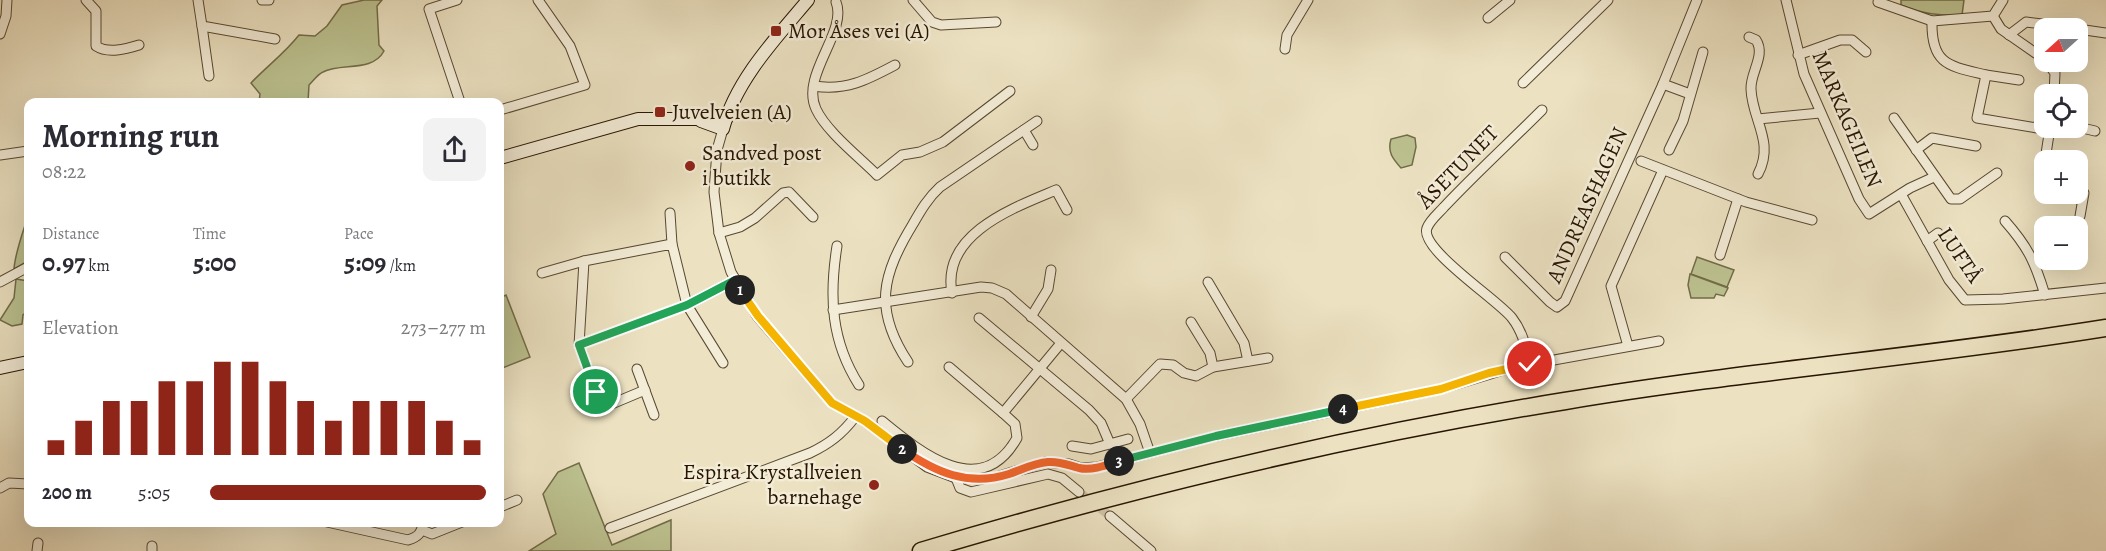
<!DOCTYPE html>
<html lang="en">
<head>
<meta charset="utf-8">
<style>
	body { margin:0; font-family:Alegreya,serif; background:#f2f2f3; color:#2b2b33; height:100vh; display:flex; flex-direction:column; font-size:22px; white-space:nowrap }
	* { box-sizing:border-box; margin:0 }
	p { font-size:20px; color:#7c7c81 }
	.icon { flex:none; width:33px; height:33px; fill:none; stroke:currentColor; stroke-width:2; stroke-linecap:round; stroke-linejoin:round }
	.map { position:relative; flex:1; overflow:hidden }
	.details { position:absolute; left:24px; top:98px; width:480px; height:429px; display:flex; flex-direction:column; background:#fff; border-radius:12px; box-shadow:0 6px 24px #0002 }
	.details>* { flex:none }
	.needle { width:39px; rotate:249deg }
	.fabs { position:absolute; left:2034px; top:18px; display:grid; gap:12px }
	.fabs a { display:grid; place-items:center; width:54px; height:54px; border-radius:12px; background:#fff; box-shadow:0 6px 24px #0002; font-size:30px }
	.pin { position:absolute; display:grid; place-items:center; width:51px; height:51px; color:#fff; margin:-26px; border:3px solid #fff; border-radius:50%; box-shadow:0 2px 6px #0007 }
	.km { position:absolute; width:30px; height:30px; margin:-15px; border-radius:50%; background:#222; color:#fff; font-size:16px; line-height:30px; text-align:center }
	.round { display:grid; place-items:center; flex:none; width:63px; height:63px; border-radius:12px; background:#f2f2f3 }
	.summary { display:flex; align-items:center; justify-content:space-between; height:102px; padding:0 18px }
	h1 { font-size:33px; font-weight:600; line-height:45px }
	.metrics { display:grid; grid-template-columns:repeat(3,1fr); gap:9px; height:102px; padding:6px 18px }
	.metrics div { display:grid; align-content:center }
	.metrics b { font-size:26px; font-weight:600 }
	.metrics small { font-size:16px; font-weight:400 }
	.metrics p { font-size:16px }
	.chart { height:168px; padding:12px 18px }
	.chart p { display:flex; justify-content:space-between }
	.chart svg { width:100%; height:108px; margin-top:6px; stroke:#8f2418; stroke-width:6 }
	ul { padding:0 18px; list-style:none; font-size:20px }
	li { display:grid; grid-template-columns:96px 72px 1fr; align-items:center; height:45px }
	li i { height:15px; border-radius:8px; background:#8f2418 }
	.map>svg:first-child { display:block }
	.green { fill:#bcc290; stroke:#726c48; stroke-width:1.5 }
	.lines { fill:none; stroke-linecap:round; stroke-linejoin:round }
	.street-tunnel { stroke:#cec3a5; stroke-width:9; stroke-dasharray:9 4.5; stroke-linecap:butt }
	.street-casing { stroke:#584831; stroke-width:11 }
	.secondary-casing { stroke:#271501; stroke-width:14 }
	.highway-casing { stroke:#271501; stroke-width:19 }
	.street { stroke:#f3ecd7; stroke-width:9 }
	.secondary { stroke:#f3ecd7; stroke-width:12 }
	.highway { stroke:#ece2c2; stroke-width:16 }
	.split-1-casing { stroke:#fff; stroke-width:12 }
	.split-2-casing { stroke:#fff; stroke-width:12 }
	.split-3-casing { stroke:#fff; stroke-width:12 }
	.split-4-casing { stroke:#fff; stroke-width:12 }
	.split-5-casing { stroke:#fff; stroke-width:12 }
	.split-1 { stroke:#22a559; stroke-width:8 }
	.split-2 { stroke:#f5b400; stroke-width:8 }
	.split-3 { stroke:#f0652b; stroke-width:8 }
	.split-4 { stroke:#22a559; stroke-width:8 }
	.split-5 { stroke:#f5b400; stroke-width:8 }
	.poi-dot { fill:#8f2418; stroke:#f3ecd7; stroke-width:2 }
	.labels { text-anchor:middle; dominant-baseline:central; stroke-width:5; stroke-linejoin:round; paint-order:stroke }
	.poi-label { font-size:22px; fill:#271501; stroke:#f3ecd7; text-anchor:start }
	.street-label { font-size:22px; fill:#271501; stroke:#f3ecd7 }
</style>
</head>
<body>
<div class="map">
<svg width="2106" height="551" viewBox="0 0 2106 551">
	<rect width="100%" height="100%" fill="#ece2c2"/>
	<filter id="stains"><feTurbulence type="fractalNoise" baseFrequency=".00333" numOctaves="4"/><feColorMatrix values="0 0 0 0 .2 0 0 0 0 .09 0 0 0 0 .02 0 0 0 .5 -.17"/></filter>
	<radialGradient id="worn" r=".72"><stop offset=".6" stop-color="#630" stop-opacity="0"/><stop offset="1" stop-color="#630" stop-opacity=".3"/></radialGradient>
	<g class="green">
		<path d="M364 0H382L377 6 379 45 384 51C372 73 341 62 323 72 318 74 313 81 309 85L308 102H259L260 94 251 83C267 66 285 53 299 35L315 36 327 26 342 5Z"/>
		<path d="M1901 0H1964L1962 15C1939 16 1923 14 1901 5Z"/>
		<path d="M1407 135 1415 138 1416 147 1412 165 1401 168C1393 159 1387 152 1391 139Z"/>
		<path d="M28 216V261L14 269C15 253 23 232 28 216Z"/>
		<path d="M1697 257 1734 270 1727 287 1691 274Z"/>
		<path d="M1690 274 1728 288 1724 296 1716 294 1714 298H1691L1688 285Z"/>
		<path d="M16 279 28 281V311L23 315 22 324 12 326 0 320 14 298Z"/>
		<path d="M506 295 530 357 500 369V298Z"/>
		<path d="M579 463 612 545 671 520V551H529L556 534 543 494 558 472Z"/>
	</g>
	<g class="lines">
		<path class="street-tunnel" d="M1079 492 1110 516"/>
		<g class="street-casing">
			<g id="street">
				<path d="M86 0 96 11V46C108 54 126 49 139 45"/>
				<path d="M198 0 202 26 275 39"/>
				<path d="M262 0H269"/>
				<path d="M457 0 429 9 460 102"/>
				<path d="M913 0 932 22 941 25 996 22"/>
				<path d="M1786 0 1804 74 1859 199 1869 214 1910 188 1934 177"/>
				<path d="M836 2C848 32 800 75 816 109 826 131 859 157 877 175L902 155 920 152 943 142 1010 91"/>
				<path d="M1878 2 1932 21 1993 16 2003 0"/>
				<path d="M1993 16 2001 29 2044 59"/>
				<path d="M1488 18 1510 0"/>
				<path d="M1932 21C1931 65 1949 66 1986 75L1977 118 2049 130"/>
				<path d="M202 26 209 76"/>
				<path d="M2078 29 2106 33"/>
				<path d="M0 34 6 16 7 0"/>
				<path d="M2009 35 2026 22 2076 28"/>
				<path d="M1749 37 1756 40C1766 55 1750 73 1751 89 1752 120 1775 142 1758 174"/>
				<path d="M1285 49 1287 35 1308 0"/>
				<path d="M1798 55 1840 40H1852L1866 52"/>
				<path d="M2047 62 2055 73 2054 94"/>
				<path d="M1986 75 2019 80"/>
				<path d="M1523 83 1608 0"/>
				<path d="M1663 84 1690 94"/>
				<path d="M814 86C846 91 867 80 895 65"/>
				<path d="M500 110 585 85 570 46 538 0"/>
				<path d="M1894 118 1951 199H1960L1997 173"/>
				<path d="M1758 119 1820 113"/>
				<path d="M2078 127 2095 131"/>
				<path d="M723 129 717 150 714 192 719 233 731 272 757 316 832 403 865 421 927 467 956 478 990 479 1045 462 1069 464 1081 468 1097 467 1216 436 1441 389 1510 368 1659 341"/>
				<path d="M1024 130 1033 145"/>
				<path d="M1669 150 1683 121 1703 52"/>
				<path d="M1916 150 1932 138 1976 146"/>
				<path d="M0 155 28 151"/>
				<path d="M2045 160 2050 128"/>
				<path d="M1641 161 1746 202 1812 220"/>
				<path d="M1901 194 1949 280 1965 300 2003 299 2106 288"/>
				<path d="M2068 194 2082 201"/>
				<path d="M670 213 672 244"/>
				<path d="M2080 216 2084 193"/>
				<path d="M2005 221C2028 247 2035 262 2045 295"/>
				<path d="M719 233 740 227 755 218 783 193 789 192 813 217"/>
				<path d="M1927 241 1938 233"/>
				<path d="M837 246C829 297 831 341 859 385"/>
				<path d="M1720 255 1738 199"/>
				<path d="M1505 257 1550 302 1557 307 1565 301 1663 84 1697 0"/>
				<path d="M542 273 584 261"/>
				<path d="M0 282 28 267"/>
				<path d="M1208 282 1244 343 1248 361"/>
				<path d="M952 293C941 234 1013 208 1056 190L1067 210"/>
				<path d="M833 310 981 287 992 288 1006 294 1126 399 1140 424 1150 453"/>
				<path d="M1031 317 1048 289 1051 270"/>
				<path d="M979 318 1089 410 1101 423 1110 444"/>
				<path d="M1191 322 1210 353 1213 367"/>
				<path d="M579 345 687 305 735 280"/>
				<path d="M1628 346 1611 286 1663 170"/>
				<path d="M908 362C873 309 882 275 913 224 921 210 928 198 940 187L1037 121"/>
				<path d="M1530 364C1526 348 1523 332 1512 318 1498 300 1419 249 1427 228 1430 220 1439 213 1444 207 1475 174 1509 143 1542 110"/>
				<path d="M949 367 1003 413"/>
				<path d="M637 369 654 415"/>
				<path d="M645 390 602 408 579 345 584 261 672 244 687 305 723 363"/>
				<path d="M1126 399 1160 364 1173 365 1184 373 1196 376 1213 367 1268 358"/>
				<path d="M882 421C921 453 981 502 1017 438L1015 424 1003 413 1061 343"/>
				<path d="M1072 446 1091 449 1128 439"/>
				<path d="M956 478 960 488 971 492 1048 474 1062 478 1079 492"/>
				<path d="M0 488 9 483 28 484"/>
				<path d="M500 507 517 500"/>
				<path d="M1110 516 1151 551"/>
				<path d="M327 522 408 540C418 537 422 533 423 522"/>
				<path d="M610 528 810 453C829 444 842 434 855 417"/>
				<path d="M422 530 432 534 462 522"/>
				<path d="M37 551 38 543"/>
				<path d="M152 551V546"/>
			</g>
		</g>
		<g class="secondary-casing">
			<g id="secondary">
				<path d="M701 121 723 129C736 80 776 38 808 0"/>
				<path d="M500 158 638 119H726"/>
				<path d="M0 368 28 362"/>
			</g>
		</g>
		<g class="highway-casing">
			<path id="highway" d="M921 551C1132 488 1347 436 1565 401 1744 371 1926 357 2106 328"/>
		</g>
		<use href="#street" class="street"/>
		<use href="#secondary" class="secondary"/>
		<use href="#highway" class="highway"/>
	</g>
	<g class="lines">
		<g class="split-1-casing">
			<path id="split-1" d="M596 392 579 345 687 305 735 280 740 290"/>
		</g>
		<g class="split-2-casing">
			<path id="split-2" d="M740 290 758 316 832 403 865 421 902 449"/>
		</g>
		<g class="split-3-casing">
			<path id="split-3" d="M902 449C935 472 968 487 1009 474 1021 470 1034 463 1048 462 1059 461 1068 465 1079 468 1092 471 1107 465 1119 461"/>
		</g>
		<g class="split-4-casing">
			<path id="split-4" d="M1119 461 1216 436 1343 409"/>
		</g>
		<g class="split-5-casing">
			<path id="split-5" d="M1343 409 1441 389 1489 373 1530 364"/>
		</g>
		<use href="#split-1" class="split-1"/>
		<use href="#split-2" class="split-2"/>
		<use href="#split-3" class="split-3"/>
		<use href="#split-4" class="split-4"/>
		<use href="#split-5" class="split-5"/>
	</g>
	<g class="poi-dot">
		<rect x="770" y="25" width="12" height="12" rx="3"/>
		<rect x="654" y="106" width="12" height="12" rx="3"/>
		<circle cx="690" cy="166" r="6"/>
		<circle cx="874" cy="485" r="6"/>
	</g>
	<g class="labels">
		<g class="poi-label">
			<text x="788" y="31">Mor Åses vei (A)</text>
			<text x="672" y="112">Juvelveien (A)</text>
			<text x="702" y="153">Sandved post<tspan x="702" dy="25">i butikk</tspan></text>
			<text x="862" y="472" text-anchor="end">Espira Krystallveien<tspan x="862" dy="25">barnehage</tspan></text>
		</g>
		<g class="street-label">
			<text transform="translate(1847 119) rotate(67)">MARKAGEILEN</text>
			<text transform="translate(1458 167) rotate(-46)">ÅSETUNET</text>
			<text transform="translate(1587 205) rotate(-66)">ANDREASHAGEN</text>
			<text transform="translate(1960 255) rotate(56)">LUFTÅ</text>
		</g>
	</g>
	<rect width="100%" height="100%" filter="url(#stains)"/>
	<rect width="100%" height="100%" fill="url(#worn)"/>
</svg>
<div class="fabs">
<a><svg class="needle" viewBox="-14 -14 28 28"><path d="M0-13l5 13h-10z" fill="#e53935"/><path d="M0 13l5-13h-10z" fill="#7c7c81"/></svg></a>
<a><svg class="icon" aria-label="locate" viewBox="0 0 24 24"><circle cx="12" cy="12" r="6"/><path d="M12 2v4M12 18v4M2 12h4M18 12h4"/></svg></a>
<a>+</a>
<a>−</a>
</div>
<div class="pin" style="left:596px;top:392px;background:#1e9e55"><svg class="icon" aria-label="arrive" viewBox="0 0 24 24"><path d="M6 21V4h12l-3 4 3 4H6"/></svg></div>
<div class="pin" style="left:1530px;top:364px;background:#d93025"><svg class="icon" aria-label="check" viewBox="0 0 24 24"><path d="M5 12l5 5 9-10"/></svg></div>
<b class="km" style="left:740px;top:290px">1</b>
<b class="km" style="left:902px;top:449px">2</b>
<b class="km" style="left:1119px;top:461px">3</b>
<b class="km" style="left:1343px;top:409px">4</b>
<section class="details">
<div class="summary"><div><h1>Morning run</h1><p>08:22</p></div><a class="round"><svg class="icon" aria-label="share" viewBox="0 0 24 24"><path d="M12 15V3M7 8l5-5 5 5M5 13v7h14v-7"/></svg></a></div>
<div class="metrics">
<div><p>Distance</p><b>0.97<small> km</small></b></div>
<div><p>Time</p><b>5:00</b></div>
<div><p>Pace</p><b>5:09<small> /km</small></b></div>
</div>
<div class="chart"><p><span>Elevation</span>273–277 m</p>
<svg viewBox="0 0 160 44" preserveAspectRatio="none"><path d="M5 44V38M15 44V30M25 44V22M35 44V22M45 44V14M55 44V14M65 44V6M75 44V6M85 44V14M95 44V22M105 44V30M115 44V22M125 44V22M135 44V22M145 44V30M155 44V38"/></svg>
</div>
<ul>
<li><b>200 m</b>5:05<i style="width:100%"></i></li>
</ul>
</section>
</div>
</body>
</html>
